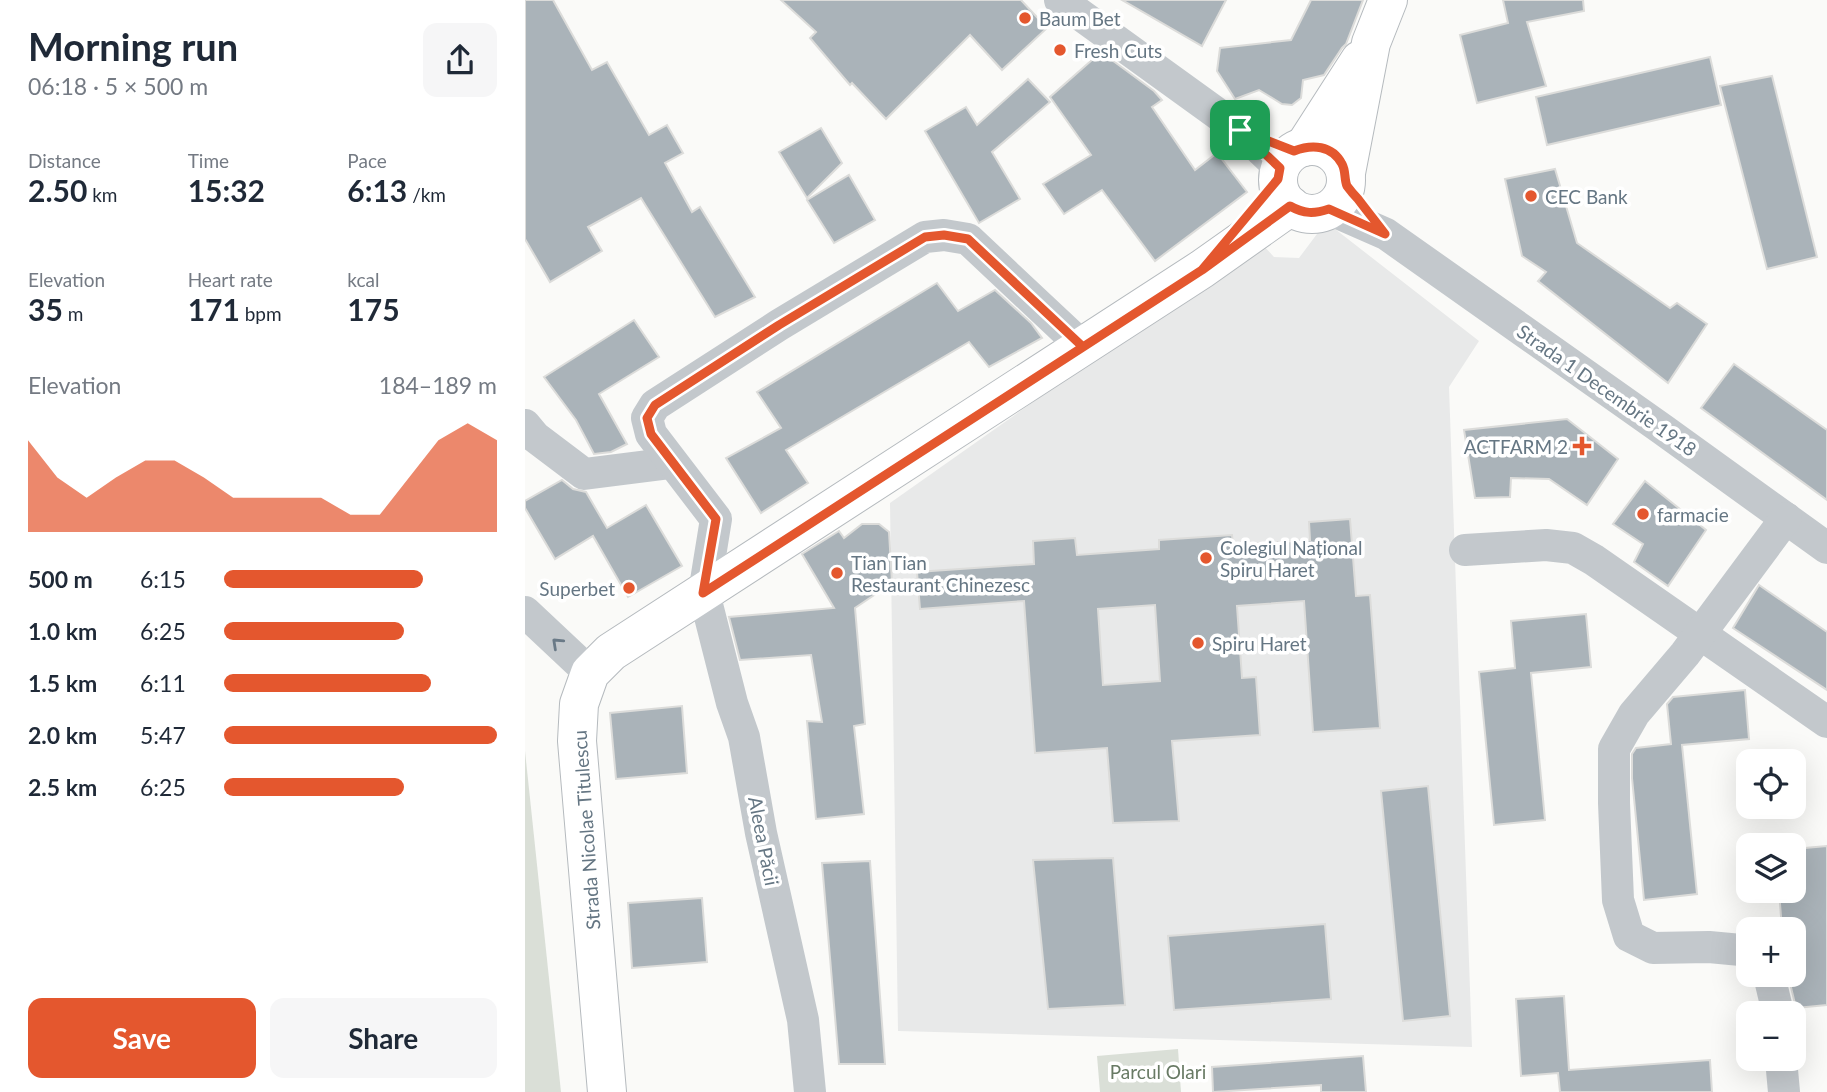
<!DOCTYPE html>
<html lang="en">
<head>
<meta charset="utf-8">
<style>
	body { margin:0; font-family:Lato,sans-serif; background:#f6f6f7; color:#1f2937; height:100vh; display:flex; flex-direction:column; font-size:26px; white-space:nowrap }
	* { box-sizing:border-box; margin:0 }
	p { font-size:23px; color:#747a83 }
	.icon { flex:none; width:38px; height:38px; fill:none; stroke:currentColor; stroke-width:2; stroke-linecap:round; stroke-linejoin:round }
	.map { position:relative; flex:1; overflow:hidden }
	.panel { display:flex; flex-direction:column; background:#fff; width:525px }
	.panel>* { flex:none }
	.tools { position:absolute; left:1211px; top:749px; display:grid; gap:14px }
	.tools a { display:grid; place-items:center; width:70px; height:70px; border-radius:14px; background:#fff; box-shadow:0 7px 28px #0002; font-size:35px }
	.pin { position:absolute; display:grid; place-items:center; width:60px; height:60px; color:#fff; margin:-30px; border-radius:14px; box-shadow:0 4px 10px #0006 }
	.round { display:grid; place-items:center; flex:none; width:74px; height:74px; border-radius:14px; background:#f6f6f7 }
	.headline { display:flex; align-items:center; justify-content:space-between; height:119px; padding:0 28px }
	h1 { font-size:38px; font-weight:700; line-height:52px }
	.figures { display:grid; grid-template-columns:repeat(3,1fr); gap:10px; height:119px; padding:7px 28px }
	.figures div { display:grid; align-content:center }
	.figures b { font-size:30px; font-weight:700 }
	.figures small { font-size:19px; font-weight:400 }
	.figures p { font-size:19px }
	.chart { height:196px; padding:14px 28px }
	.chart p { display:flex; justify-content:space-between }
	.chart svg { width:100%; height:126px; margin-top:7px; fill:#e4572e; opacity:.7 }
	.button { display:flex; gap:14px; margin-top:auto; padding:14px 28px }
	.button a { flex:1; height:80px; border-radius:14px; background:#e4572e; color:#fff; font-size:28px; font-weight:700; line-height:80px; text-align:center }
	.button a+a { background:#f6f6f7; color:#1f2937 }
	ul { padding:0 28px; list-style:none; font-size:23px }
	li { display:grid; grid-template-columns:112px 84px 1fr; align-items:center; height:52px }
	li i { height:18px; border-radius:9px; background:#e4572e }
	main { display:flex; flex:1; min-height:0 }
	.map>svg:first-child { display:block }
	.built { fill:#e8e9e9 }
	.green { fill:#dadfd7 }
	.building { fill:#aab3b9; stroke:#dcdcda; stroke-width:2; fill-rule:evenodd }
	.lines { fill:none; stroke-linecap:round; stroke-linejoin:round }
	.major-casing { stroke:#b5babe; stroke-width:40 }
	.minor { stroke:#c3c8cc; stroke-width:32 }
	.major { stroke:#fff; stroke-width:38 }
	.oneway { stroke:#6a7a87 }
	.route-casing { stroke:#fff; stroke-width:14 }
	.route { stroke:#e4572e; stroke-width:9 }
	.poi-dot { fill:#e4572e; stroke:#fff; stroke-width:2.5 }
	.labels { text-anchor:middle; dominant-baseline:central; stroke-width:7; stroke-linejoin:round; paint-order:stroke }
	.poi-label { font-size:19px; fill:#657683; stroke:#fff; text-anchor:start }
	.street-label { font-size:19px; fill:#657683; stroke:#fff }
	.park-label { font-size:19px; fill:#687a64; stroke:#fff }
</style>
</head>
<body>
<main>
<section class="panel">
<div class="headline"><div><h1>Morning run</h1><p>06:18 · 5 × 500 m</p></div><a class="round"><svg class="icon" aria-label="share" viewBox="0 0 24 24"><path d="M12 15V3M7 8l5-5 5 5M5 13v7h14v-7"/></svg></a></div>
<div class="figures">
<div><p>Distance</p><b>2.50<small> km</small></b></div>
<div><p>Time</p><b>15:32</b></div>
<div><p>Pace</p><b>6:13<small> /km</small></b></div>
</div>
<div class="figures">
<div><p>Elevation</p><b>35<small> m</small></b></div>
<div><p>Heart rate</p><b>171<small> bpm</small></b></div>
<div><p>kcal</p><b>175</b></div>
</div>
<div class="chart"><p><span>Elevation</span>184–189 m</p>
<svg viewBox="0 0 160 44" preserveAspectRatio="none"><path d="M0 44V12L10 25L20 32L30 25L40 19L50 19L60 25L70 32L80 32L90 32L100 32L110 38L120 38L130 25L140 12L150 6L160 12V44z"/></svg>
</div>
<ul>
<li><b>500 m</b>6:15<i style="width:73%"></i></li>
<li><b>1.0 km</b>6:25<i style="width:66%"></i></li>
<li><b>1.5 km</b>6:11<i style="width:76%"></i></li>
<li><b>2.0 km</b>5:47<i style="width:100%"></i></li>
<li><b>2.5 km</b>6:25<i style="width:66%"></i></li>
</ul>
<div class="button"><a>Save</a><a>Share</a></div>
</section>
<div class="map">
<svg width="1302" height="1092" viewBox="0 0 1302 1092">
	<rect width="100%" height="100%" fill="#fafaf8"/>
	<path class="built" d="M801 222 954 341 924 387 947 1047 373 1031 365 503 735 242 749 257 774 258Z"/>
	<g class="green">
		<path d="M0 751 36 1092H0Z"/>
		<path d="M653 1049 656 1092H575L572 1056Z"/>
	</g>
	<g class="building">
		<path d="M0 0H28L67 70 82 62 124 135 142 125 158 153 140 163 167 212 175 207 230 297 190 317 116 198 63 227 77 251 25 282 0 239Z"/>
		<path d="M256 0H496L522 28 477 70 445 35 361 119 327 83 325 85 285 38 291 32Z"/>
		<path d="M597 0H701L677 46Z"/>
		<path d="M786 0H838L821 44 817 48 799 75 778 80 776 98 767 105 757 104 734 90 710 99 692 71 695 48 766 40Z"/>
		<path d="M978 0H1058L1059 11 1002 22 1021 86 952 103 935 35 983 23Z"/>
		<path d="M576 52 629 91 637 100 627 107 670 170 692 153 722 192 630 261 577 190 539 214 518 184 566 155 525 97Z"/>
		<path d="M1185 57 1196 105 1022 145 1011 97Z"/>
		<path d="M1247 76 1292 257 1242 269 1195 86Z"/>
		<path d="M503 79 525 102 467 152 495 199 454 223 400 131 441 107 452 125Z"/>
		<path d="M296 128 317 163 282 198 254 152Z"/>
		<path d="M1030 169 1052 243 1145 308 1152 303 1182 324 1143 383 1013 281 1021 272 997 256 980 179Z"/>
		<path d="M324 175 350 220 309 243 282 200Z"/>
		<path d="M412 283 433 311 470 290 506 323 517 338 464 367 444 342 261 450 283 483 236 513 201 458 256 428 232 392Z"/>
		<path d="M109 320 134 357 74 394 102 444 86 452 69 454 51 420 19 377Z"/>
		<path d="M1209 364 1302 430V500L1176 408Z"/>
		<path d="M1042 419 1093 459 1062 505 1024 479 986 478 985 497 950 498 939 430Z"/>
		<path d="M37 480 48 489 61 492 82 528 121 505 157 566 103 597 68 536 30 559 0 508V501Z"/>
		<path d="M1120 481 1181 530 1143 586 1109 562 1118 544 1088 524Z"/>
		<path d="M825 519 831 596 845 595 855 728 788 732 779 601 712 606 717 678 731 677 735 735 647 741 654 821 588 823 582 748 510 753 499 601 395 609 392 572 509 564 508 541 550 538 552 555 634 549V540L707 535 708 545 785 540 784 522ZM630 605 635 681 578 685 573 609Z"/>
		<path d="M337 524H354L364 532 367 583 330 608 340 724 329 726 339 814 291 819 282 721 297 722 286 655 215 660 204 617 309 608 277 554 314 531 319 538Z"/>
		<path d="M1234 585 1302 632V690L1208 628Z"/>
		<path d="M1061 614 1066 667 1006 673 1020 820 969 825 954 672 990 668 986 621Z"/>
		<path d="M1220 690 1224 739 1157 745 1172 894 1119 900 1107 778V754L1111 748 1146 744 1142 704 1148 697Z"/>
		<path d="M157 706 162 773 91 779 85 713Z"/>
		<path d="M903 786 925 1016 878 1021 856 791Z"/>
		<path d="M1302 846V1005L1271 1008 1263 975H1269V929H1257L1254 891H1269V849Z"/>
		<path d="M588 858 600 1005 523 1009 508 860Z"/>
		<path d="M345 861 360 1064H314L297 863Z"/>
		<path d="M177 898 182 962 107 968 103 903Z"/>
		<path d="M800 924 806 999 649 1010 643 936Z"/>
		<path d="M1039 996 1044 1070 1185 1060 1187 1092H1035L1033 1073 996 1076 991 999Z"/>
		<path d="M838 1056 841 1092H796V1085L688 1092 687 1067Z"/>
	</g>
	<g class="lines">
		<g class="major-casing">
			<g id="major">
				<circle cx="787" cy="180" r="34"/>
				<path d="M779 147 835 60"/>
				<path d="M821 173 846 43 863 0"/>
				<path d="M82 1092 52 741 54 704 65 673 86 652 677 269 766 206"/>
			</g>
		</g>
		<g class="minor">
			<path d="M535 0 715 130 755 168"/>
			<path d="M804 209 861 234 1137 429 1302 548"/>
			<path d="M0 425 10 437 59 474 146 463"/>
			<path d="M940 550 1021 545 1048 548 1069 560 1302 722"/>
			<path d="M0 612 65 673"/>
			<path d="M1223 954 1216 950 1184 947 1128 948 1104 936 1093 900 1089 803V749L1109 714 1160 654 1261 518"/>
			<path d="M1244 975 1253 1013"/>
			<path d="M1256 1059 1259 1092"/>
			<path d="M285 1092 278 1020 236 833 219 737 207 703 179 593 191 519 126 434 122 418 130 405 254 325 400 237 419 235 443 239 558 347"/>
		</g>
		<use href="#major" class="major"/>
	</g>
	<defs><path id="oneway-chevron" d="M-2-3.5L2.5 0L-2 3.5" fill="none" stroke-width="1.6" stroke-linecap="round" stroke-linejoin="round" transform="scale(1.75)"/></defs>
	<use class="oneway" href="#oneway-chevron" transform="translate(32 643) rotate(-137)"/>
	<g class="lines">
		<g class="route-casing">
			<path id="route" d="M715 130 755 168 753 179 677 270 178 593 191 519 126 434 122 418 130 405 254 325 400 237 419 235 443 239 558 347 677 270 765 206C779 214 789 214 804 209L860 234C851 222 842 211 833 199 829 195 825 190 822 186 819 179 821 171 817 164 807 145 787 144 769 151L715 130"/>
		</g>
		<use href="#route" class="route"/>
	</g>
	<g class="poi-dot">
		<circle cx="500" cy="18" r="7"/>
		<circle cx="535" cy="50" r="7"/>
		<circle cx="1006" cy="196" r="7"/>
		<path d="M1053.5 435.5h7v7h7v7h-7v7h-7v-7h-7v-7h7z"/>
		<circle cx="1118" cy="514" r="7"/>
		<circle cx="681" cy="558" r="7"/>
		<circle cx="312" cy="573" r="7"/>
		<circle cx="104" cy="588" r="7"/>
		<circle cx="673" cy="643" r="7"/>
	</g>
	<g class="labels">
		<g class="poi-label">
			<text x="514" y="18">Baum Bet</text>
			<text x="549" y="50">Fresh Cuts</text>
			<text x="1020" y="196">CEC Bank</text>
			<text x="1043" y="446" text-anchor="end">ACTFARM 2</text>
			<text x="1132" y="514">farmacie</text>
			<text x="695" y="547">Colegiul Național<tspan x="695" dy="22">Spiru Haret</tspan></text>
			<text x="326" y="562">Tian Tian<tspan x="326" dy="22">Restaurant Chinezesc</tspan></text>
			<text x="90" y="588" text-anchor="end">Superbet</text>
			<text x="687" y="643">Spiru Haret</text>
		</g>
		<g class="street-label">
			<text transform="translate(1082 390) rotate(35)">Strada 1 Decembrie 1918</text>
			<text transform="translate(61 830) rotate(-94)">Strada Nicolae Titulescu</text>
			<text transform="translate(239 841) rotate(79)">Aleea Păcii</text>
		</g>
		<g class="park-label">
			<text x="633" y="1071">Parcul Olari</text>
		</g>
	</g>
</svg>
<div class="tools">
<a><svg class="icon" aria-label="locate" viewBox="0 0 24 24"><circle cx="12" cy="12" r="6"/><path d="M12 2v4M12 18v4M2 12h4M18 12h4"/></svg></a>
<a><svg class="icon" aria-label="layers" viewBox="0 0 24 24"><path d="M12 4l9 5-9 5-9-5zM3 14l9 5 9-5"/></svg></a>
<a>+</a>
<a>−</a>
</div>
<div class="pin" style="left:715px;top:130px;background:#1e9e55"><svg class="icon" aria-label="arrive" viewBox="0 0 24 24"><path d="M6 21V4h12l-3 4 3 4H6"/></svg></div>
</div>
</main>
</body>
</html>
